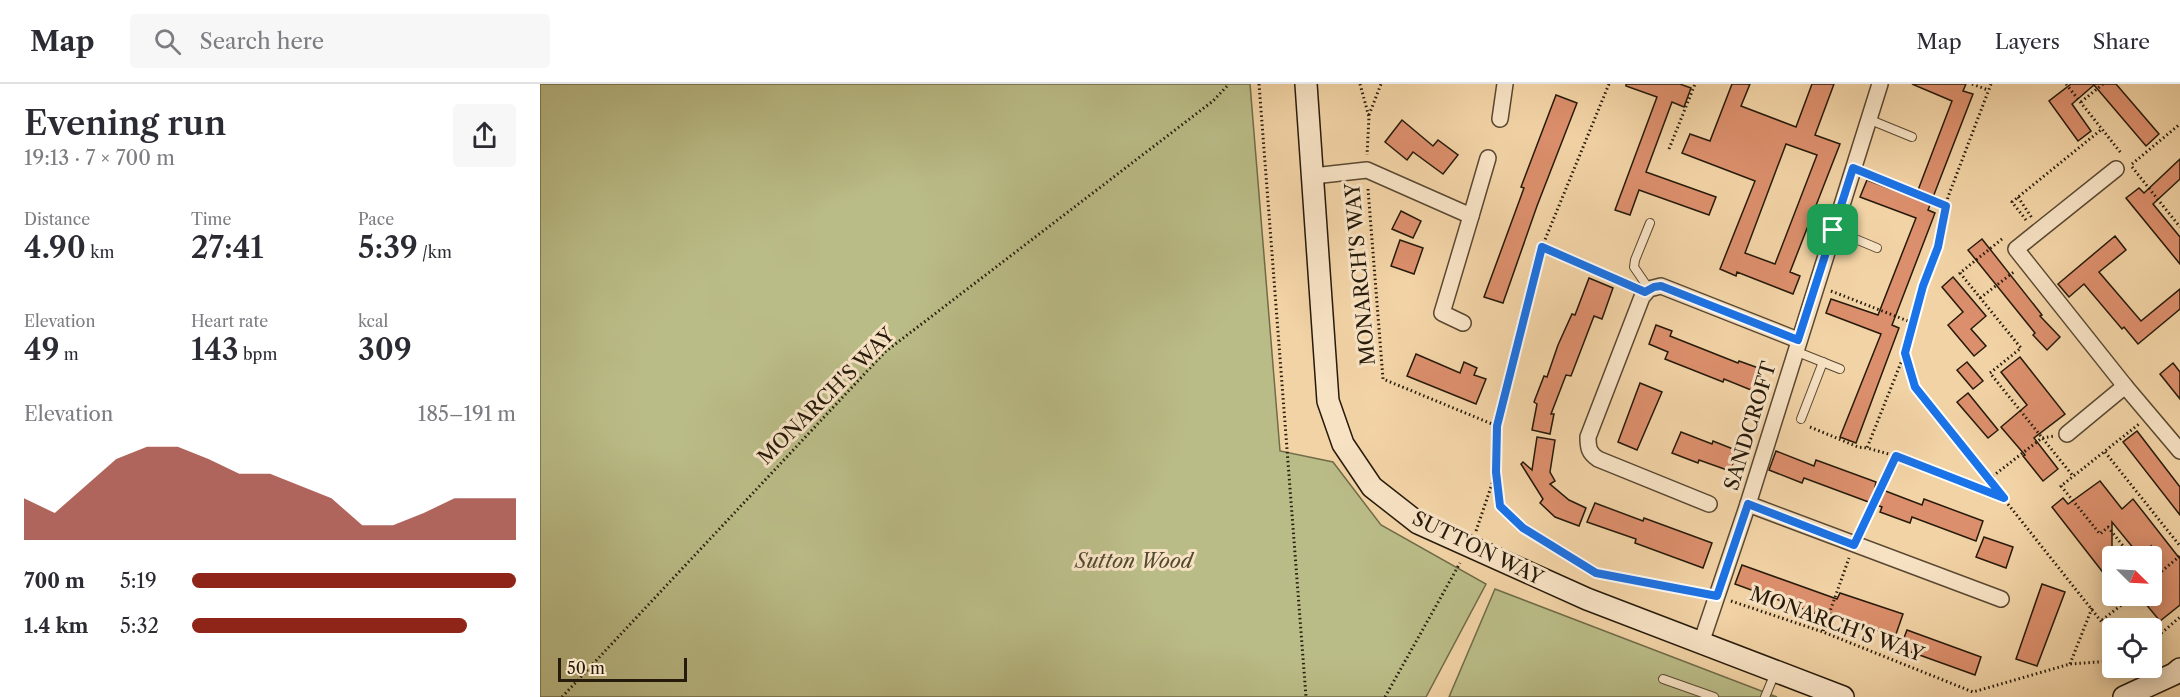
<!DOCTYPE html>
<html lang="en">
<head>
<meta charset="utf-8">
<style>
	body { margin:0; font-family:"Libre Caslon Text",serif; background:#f7f7f7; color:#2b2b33; height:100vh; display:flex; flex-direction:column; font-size:22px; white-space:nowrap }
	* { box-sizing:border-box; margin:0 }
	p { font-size:20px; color:#7c7c81 }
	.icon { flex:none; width:33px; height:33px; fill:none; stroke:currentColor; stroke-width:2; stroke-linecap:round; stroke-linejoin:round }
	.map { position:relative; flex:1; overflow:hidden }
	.details { display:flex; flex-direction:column; background:#fff; width:540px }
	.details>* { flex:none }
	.needle { width:39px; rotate:114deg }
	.fabs { position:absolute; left:1562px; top:462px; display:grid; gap:12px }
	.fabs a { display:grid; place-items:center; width:60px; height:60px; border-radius:6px; background:#fff; box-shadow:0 3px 15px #0003; font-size:30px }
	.scale { position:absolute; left:18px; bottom:15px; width:129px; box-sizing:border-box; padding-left:6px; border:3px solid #261a0a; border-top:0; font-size:16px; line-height:21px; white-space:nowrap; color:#261a0a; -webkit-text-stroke:4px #f7e2c4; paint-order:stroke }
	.pin { position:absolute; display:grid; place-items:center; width:51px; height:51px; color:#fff; margin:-26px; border-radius:12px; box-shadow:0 3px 9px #0006 }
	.round { display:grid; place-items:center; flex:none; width:63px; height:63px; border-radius:6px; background:#f7f7f7 }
	.headline { display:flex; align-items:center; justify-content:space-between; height:102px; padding:0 24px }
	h1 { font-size:33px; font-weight:600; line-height:45px }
	.stats { display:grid; grid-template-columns:repeat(3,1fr); gap:9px; height:102px; padding:6px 24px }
	.stats div { display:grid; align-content:center }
	.stats b { font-size:30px; font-weight:600 }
	.stats small { font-size:16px; font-weight:400 }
	.stats p { font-size:16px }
	.chart { height:168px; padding:12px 24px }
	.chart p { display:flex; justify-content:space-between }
	.chart svg { width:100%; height:108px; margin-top:6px; fill:#8f2418; opacity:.7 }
	ul { padding:0 24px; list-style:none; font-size:20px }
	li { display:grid; grid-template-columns:96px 72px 1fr; align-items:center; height:45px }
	li i { height:15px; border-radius:8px; background:#8f2418 }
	header { display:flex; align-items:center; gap:36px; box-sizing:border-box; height:84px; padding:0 30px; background:#fff; border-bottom:2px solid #e1e1e2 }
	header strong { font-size:28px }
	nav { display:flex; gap:33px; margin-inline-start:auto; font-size:21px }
	.search { width:420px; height:54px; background:#f7f7f7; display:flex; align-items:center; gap:15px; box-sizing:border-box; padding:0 21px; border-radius:6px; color:#7c7c81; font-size:22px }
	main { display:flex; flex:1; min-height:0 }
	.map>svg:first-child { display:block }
	.green { fill:#babc87; stroke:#706b48; stroke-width:1.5 }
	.building { fill:#dc8f6c; stroke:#261a0a; stroke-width:1.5; fill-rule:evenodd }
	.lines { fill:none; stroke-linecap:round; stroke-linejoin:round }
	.lane-casing { stroke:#594831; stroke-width:10 }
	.street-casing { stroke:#594831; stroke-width:18 }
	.secondary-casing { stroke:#261a0a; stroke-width:24 }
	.path { stroke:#261a0a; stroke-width:3; stroke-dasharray:1.5 3; stroke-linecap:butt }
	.lane { stroke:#f7e2c4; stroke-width:8 }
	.street { stroke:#f7e2c4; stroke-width:15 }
	.secondary { stroke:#f7e2c4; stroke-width:21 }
	.route-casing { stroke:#fff; stroke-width:12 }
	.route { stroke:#1a73e8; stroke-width:8 }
	.labels { text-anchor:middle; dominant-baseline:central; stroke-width:6; stroke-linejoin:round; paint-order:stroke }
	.street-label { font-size:20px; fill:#261a0a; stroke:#f7e2c4 }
	.park-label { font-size:20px; font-style:italic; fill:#524b30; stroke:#f7e2c4 }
</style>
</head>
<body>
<header>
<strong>Map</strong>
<div class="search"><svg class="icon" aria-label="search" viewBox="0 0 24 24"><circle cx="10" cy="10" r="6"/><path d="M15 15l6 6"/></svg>Search here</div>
<nav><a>Map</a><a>Layers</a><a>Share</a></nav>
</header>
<main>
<section class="details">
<div class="headline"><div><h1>Evening run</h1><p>19:13 · 7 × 700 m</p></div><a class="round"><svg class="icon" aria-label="share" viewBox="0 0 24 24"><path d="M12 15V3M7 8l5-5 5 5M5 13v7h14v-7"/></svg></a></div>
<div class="stats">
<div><p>Distance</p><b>4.90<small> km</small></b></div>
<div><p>Time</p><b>27:41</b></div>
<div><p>Pace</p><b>5:39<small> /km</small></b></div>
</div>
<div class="stats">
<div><p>Elevation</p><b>49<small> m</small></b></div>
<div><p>Heart rate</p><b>143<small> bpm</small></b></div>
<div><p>kcal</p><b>309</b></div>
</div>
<div class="chart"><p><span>Elevation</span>185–191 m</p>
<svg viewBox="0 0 160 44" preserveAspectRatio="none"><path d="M0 44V27L10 33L20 22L30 11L40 6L50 6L60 11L70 17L80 17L90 22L100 27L110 38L120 38L130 33L140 27L150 27L160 27V44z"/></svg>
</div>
<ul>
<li><b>700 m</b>5:19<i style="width:100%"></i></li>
<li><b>1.4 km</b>5:32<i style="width:85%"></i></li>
</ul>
</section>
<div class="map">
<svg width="1640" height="613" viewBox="0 0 1640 613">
	<rect width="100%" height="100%" fill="#f2d3a5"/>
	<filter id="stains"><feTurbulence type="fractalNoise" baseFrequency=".00333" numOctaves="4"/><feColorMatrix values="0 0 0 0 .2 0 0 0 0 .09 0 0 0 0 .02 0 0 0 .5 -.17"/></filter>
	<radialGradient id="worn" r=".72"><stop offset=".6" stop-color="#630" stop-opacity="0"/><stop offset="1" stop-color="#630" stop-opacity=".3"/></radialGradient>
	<g class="green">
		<path d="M0 0H710L740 367 793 378 841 441 946 500 886 613H0Z"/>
		<path d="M955 505 1237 613H909Z"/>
	</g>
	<g class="building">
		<path d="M1086 0H1140L1151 4 1144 23 1132 18 1106 88 1176 113 1169 131 1099 106 1090 131 1075 126 1117 13 1086 2Z"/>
		<path d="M1192 0H1210L1201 22 1256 43 1272 0H1294L1275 51 1300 60 1250 188 1260 192 1253 210 1197 188 1196 192 1180 185 1215 97 1142 69 1150 50 1170 57ZM1246 60 1277 71 1235 180 1205 169Z"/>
		<path d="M1372 0H1426L1423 7 1433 10 1388 126 1395 129 1352 241 1359 244 1316 359 1300 353 1341 250 1286 229 1291 215 1338 231 1376 134 1320 113 1327 96 1375 114 1412 17Z"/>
		<path d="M1531 0H1576L1619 50 1606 62 1554 1 1532 20 1551 47 1538 57 1509 17Z"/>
		<path d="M1016 11 1037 19 997 122 963 219 944 213 984 104 981 103Z"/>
		<path d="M862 36 893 62 898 56 918 71 903 90 873 68 867 76 845 58Z"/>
		<path d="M1640 75V95L1613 120 1640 153V180L1586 114 1599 104 1604 109Z"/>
		<path d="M861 127 881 137 873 154 852 145Z"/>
		<path d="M1575 152 1586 166 1559 188 1601 237 1640 205V225L1598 260 1584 243 1582 245 1544 200 1529 213 1518 200Z"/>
		<path d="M1442 155 1502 231 1500 232 1520 253 1507 266 1493 251 1495 249 1428 166Z"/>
		<path d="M860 156 883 164 874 190 851 182Z"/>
		<path d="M1413 193 1446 232 1431 245 1446 262 1434 272 1408 241 1423 228 1402 203Z"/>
		<path d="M1049 194 1073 204 1062 235 1054 232 1031 292 1026 291 1011 330H1014L1010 350 992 346 997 320 994 318 1004 292 1007 293 1018 261 1032 230 1035 231Z"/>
		<path d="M1116 241 1132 247 1130 252 1198 279 1199 277 1224 286 1216 308 1184 295 1183 298 1125 275 1128 268 1109 260Z"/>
		<path d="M876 270 920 289 924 278 937 284 934 291 946 295 936 320 867 292Z"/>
		<path d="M1480 273 1525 330 1494 354 1518 385 1503 397 1483 372 1485 371 1461 343 1487 321 1461 288Z"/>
		<path d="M1427 278 1443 297 1433 305 1417 286Z"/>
		<path d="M1633 279 1640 288V315L1620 290Z"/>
		<path d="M1100 299 1122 308 1097 366 1078 358Z"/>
		<path d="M1428 309 1458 346 1448 354 1417 318Z"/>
		<path d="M1597 347 1640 403V431L1583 358Z"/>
		<path d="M1141 348 1172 360 1173 357 1198 367 1190 387 1159 376 1158 379 1132 369Z"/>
		<path d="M997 353 1015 356 1010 388 1015 397 1010 400 1029 416 1046 424 1039 442 1015 433 1000 419 1003 415 981 380 983 378 992 386Z"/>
		<path d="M1236 367 1274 382 1276 376 1336 398 1335 403 1382 421 1384 415 1443 437 1436 457 1372 433 1370 439 1340 428 1342 423 1264 394 1262 399 1229 386Z"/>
		<path d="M1560 397 1582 425 1593 415 1640 475V521L1620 537 1599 512H1611V462L1599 471 1572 438V500L1512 423 1523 414 1528 420Z"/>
		<path d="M1055 419 1103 437 1104 434 1172 459 1163 484 1095 459 1096 455 1047 438Z"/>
		<path d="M1444 453 1473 463 1466 484 1436 473Z"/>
		<path d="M1202 481 1297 515 1300 509 1363 530 1355 553 1284 527 1282 532 1195 500Z"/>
		<path d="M1502 500 1525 508 1497 582 1476 575Z"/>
		<path d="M1367 546 1441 573 1435 591 1360 564Z"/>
	</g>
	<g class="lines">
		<g class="lane-casing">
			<g id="lane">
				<path d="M1328 35 1372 53"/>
				<path d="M1294 146 1337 164"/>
				<path d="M1109 205 1094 183 1095 176 1110 139"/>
				<path d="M1255 267 1300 285"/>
				<path d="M1261 335 1283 278"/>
				<path d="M1123 595 1174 613"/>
				<path d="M1225 613 1235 589"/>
			</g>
		</g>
		<g class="street-casing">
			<g id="street">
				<path d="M960 35 965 0"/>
				<path d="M1576 85 1476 165 1585 302 1640 367"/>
				<path d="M773 92 827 86 931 132 902 229 923 239"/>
				<path d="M931 132 948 74"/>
				<path d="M1527 350 1585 302"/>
				<path d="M1169 420 1058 375C1049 369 1048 364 1048 353L1102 213 1109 205 1121 202 1258 256"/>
				<path d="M1208 420 1461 515"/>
				<path d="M1161 559 1208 420 1340 0"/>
			</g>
		</g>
		<g class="secondary-casing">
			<g id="secondary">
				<path d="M766 0 788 317 803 360 832 403 878 439 1047 515 1303 613"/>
				<path d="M1584 613 1634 590 1640 585"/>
			</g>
		</g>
		<g class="path">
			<path d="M719 0 766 613"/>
			<path d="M820 0 829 33 827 71"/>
			<path d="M1069 0 1002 163 1092 203"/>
			<path d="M1432 0 1448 6"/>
			<path d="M1451 0 1408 113 1398 163 1383 202 1365 269 1375 303 1572 551"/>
			<path d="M1526 0 1581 69"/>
			<path d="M1541 18 1563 0"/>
			<path d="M829 31 841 0"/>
			<path d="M1129 65 1155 0"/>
			<path d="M1592 80 1640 40"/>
			<path d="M1592 83 1640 143"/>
			<path d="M1328 90 1406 122"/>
			<path d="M828 105 843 295 957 342"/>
			<path d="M1478 113 1492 134"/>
			<path d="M1486 136 1472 118 1562 45"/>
			<path d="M1462 155 1420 189 1481 264 1450 289 1533 392"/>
			<path d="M1291 207 1373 239"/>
			<path d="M1440 214 1475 187"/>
			<path d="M1270 343 1318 363 1327 364"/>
			<path d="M1565 368 1640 462"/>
			<path d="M1356 372 1463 414"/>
			<path d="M956 388 960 422 983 444 1056 489 1162 508"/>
			<path d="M1449 395 1502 354 1514 352"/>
			<path d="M1321 446 1356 372 1327 364 1364 271"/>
			<path d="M936 447 956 388 957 342 1002 163"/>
			<path d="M1591 472 1568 443 1560 450 1521 402 1599 340"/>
			<path d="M1611 496 1640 472"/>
			<path d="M1191 517 1283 548 1433 608 1530 580 1572 577"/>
			<path d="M1562 536 1593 512"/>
			<path d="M1283 547 1309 474"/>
			<path d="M1611 558 1640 533"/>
			<path d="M1530 580 1552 524"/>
			<path d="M22 613 345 268 673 17 689 0"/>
			<path d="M845 613 920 479"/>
		</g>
		<use href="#lane" class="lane"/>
		<use href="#street" class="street"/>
		<use href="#secondary" class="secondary"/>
	</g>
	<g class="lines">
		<g class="route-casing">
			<path id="route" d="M1313 84 1406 122 1398 163 1383 202 1365 269 1375 303 1464 414 1356 372 1314 461 1208 420 1177 512 1056 489 983 444 960 422 956 388 957 342 1002 163 1105 208 1114 203 1121 202 1258 256Z"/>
		</g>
		<use href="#route" class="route"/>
	</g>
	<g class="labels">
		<g class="street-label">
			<text transform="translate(820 190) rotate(-95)">MONARCH'S WAY</text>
			<text transform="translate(286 312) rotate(-45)">MONARCH'S WAY</text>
			<text transform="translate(1210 342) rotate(-73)">SANDCROFT</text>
			<text transform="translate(938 464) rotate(26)">SUTTON WAY</text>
			<text transform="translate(1297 540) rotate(20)">MONARCH'S WAY</text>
		</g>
		<g class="park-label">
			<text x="594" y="477">Sutton Wood</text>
		</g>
	</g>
	<rect width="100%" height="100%" filter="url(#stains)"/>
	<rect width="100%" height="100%" fill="url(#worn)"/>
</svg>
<div class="fabs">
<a><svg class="needle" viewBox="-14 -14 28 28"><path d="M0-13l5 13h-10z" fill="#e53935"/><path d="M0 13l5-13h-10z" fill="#7c7c81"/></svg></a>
<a><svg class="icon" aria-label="locate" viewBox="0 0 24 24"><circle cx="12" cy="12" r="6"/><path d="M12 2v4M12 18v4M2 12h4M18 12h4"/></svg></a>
</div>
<div class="scale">50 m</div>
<div class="pin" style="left:1293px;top:146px;background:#1e9e55"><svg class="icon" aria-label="arrive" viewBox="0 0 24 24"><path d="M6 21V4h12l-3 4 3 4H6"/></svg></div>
</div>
</main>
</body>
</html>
